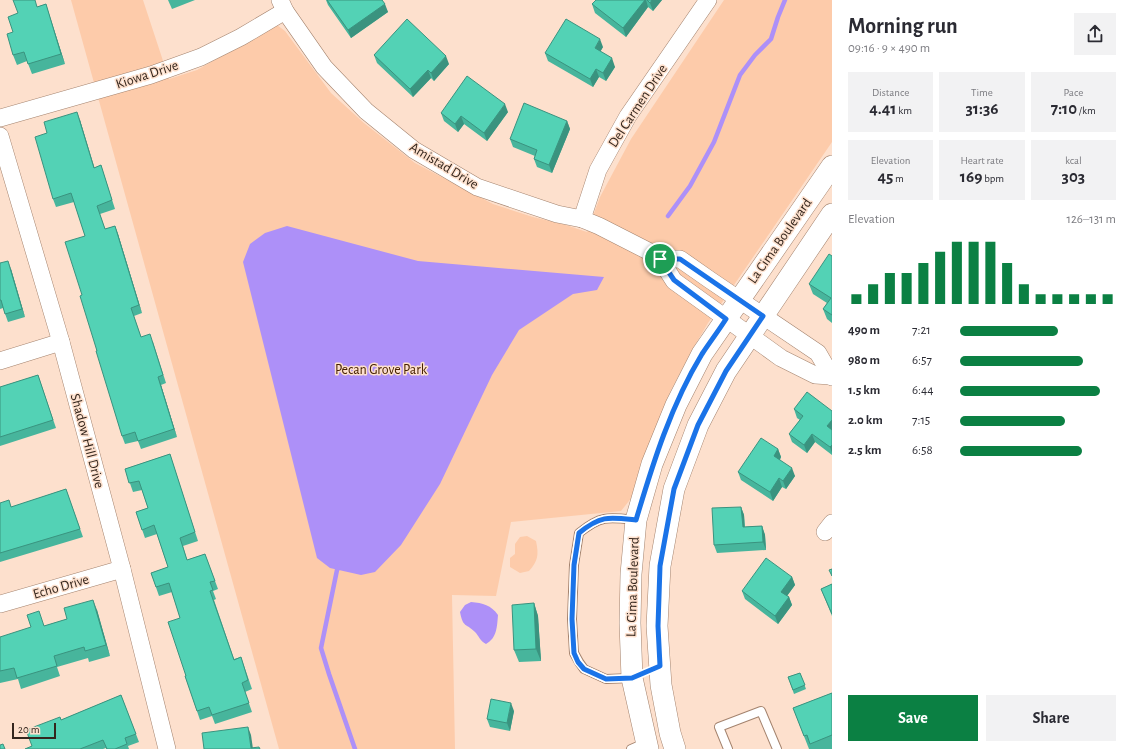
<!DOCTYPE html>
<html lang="en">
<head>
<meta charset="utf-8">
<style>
	body { margin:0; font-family:"Alegreya Sans",sans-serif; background:#f2f2f3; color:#2b2b33; height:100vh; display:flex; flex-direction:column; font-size:15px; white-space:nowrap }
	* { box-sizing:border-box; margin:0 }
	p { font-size:13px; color:#7c7c81 }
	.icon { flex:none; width:22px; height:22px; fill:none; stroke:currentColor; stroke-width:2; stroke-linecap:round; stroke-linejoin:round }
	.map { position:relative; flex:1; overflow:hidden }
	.drawer { display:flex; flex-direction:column; background:#fff; width:300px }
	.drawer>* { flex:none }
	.scale { position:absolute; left:12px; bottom:10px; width:44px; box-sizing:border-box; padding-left:4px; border:2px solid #34261d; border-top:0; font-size:11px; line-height:14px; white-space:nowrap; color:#34261d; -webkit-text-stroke:3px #fde0cd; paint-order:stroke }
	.pin { position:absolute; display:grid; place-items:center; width:34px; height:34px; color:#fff; margin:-17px; border:2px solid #fff; border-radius:50%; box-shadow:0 1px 4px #0007 }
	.round { display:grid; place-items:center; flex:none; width:42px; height:42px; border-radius:0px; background:#f2f2f3 }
	.summary { display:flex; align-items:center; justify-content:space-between; height:68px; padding:0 16px }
	h1 { font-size:22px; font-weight:600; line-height:30px }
	.stats { display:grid; grid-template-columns:repeat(3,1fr); gap:6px; height:68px; padding:4px 16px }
	.stats div { display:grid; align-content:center; border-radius:0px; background:#f2f2f3; text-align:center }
	.stats b { font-size:17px; font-weight:600 }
	.stats small { font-size:11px; font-weight:400 }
	.stats p { font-size:11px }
	.chart { height:112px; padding:8px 16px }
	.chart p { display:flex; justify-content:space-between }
	.chart svg { width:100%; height:72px; margin-top:4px; stroke:#0b8043; stroke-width:6 }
	.primary-button { display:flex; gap:8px; margin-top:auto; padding:8px 16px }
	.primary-button a { flex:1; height:46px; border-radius:0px; background:#0b8043; color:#fff; font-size:16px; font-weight:600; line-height:46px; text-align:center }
	.primary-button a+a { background:#f2f2f3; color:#2b2b33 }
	ul { padding:0 16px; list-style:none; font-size:13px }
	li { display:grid; grid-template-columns:64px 48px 1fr; align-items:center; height:30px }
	li i { height:10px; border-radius:5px; background:#0b8043 }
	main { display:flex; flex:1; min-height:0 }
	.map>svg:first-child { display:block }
	.green { fill:#fdcbaa }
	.water { fill:#ad90f8 }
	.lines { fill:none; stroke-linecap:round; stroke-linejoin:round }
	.stream { stroke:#ad90f8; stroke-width:4.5 }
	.service-casing { stroke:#a4836e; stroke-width:10 }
	.minor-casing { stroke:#a4836e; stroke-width:18 }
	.tertiary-casing { stroke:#a4836e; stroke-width:22 }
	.service { stroke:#fff; stroke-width:8 }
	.minor { stroke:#fff; stroke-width:17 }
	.tertiary { stroke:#fff; stroke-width:21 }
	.wall { fill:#47b59c }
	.shaded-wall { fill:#3a937f }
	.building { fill:#53d2b5; stroke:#3a937f }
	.route-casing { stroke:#fff; stroke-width:8 }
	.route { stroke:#1a73e8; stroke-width:5 }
	.labels { text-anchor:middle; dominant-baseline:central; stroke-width:3; stroke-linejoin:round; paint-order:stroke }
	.street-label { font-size:14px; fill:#34261d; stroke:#fde0cd }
	.park-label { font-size:14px; fill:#472100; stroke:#fde0cd }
</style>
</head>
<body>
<main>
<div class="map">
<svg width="832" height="749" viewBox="0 0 832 749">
	<rect width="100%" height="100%" fill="#fde0cd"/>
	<g class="green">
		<path d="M71 0H143L169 79 197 70 277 25 285 31 331 93 364 123 415 163 493 204 533 217 566 225 587 232 600 197 631 139 724 0H832V142L708 323 695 345 671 390 650 441 633 496 621 511 511 522 496 596 452 595 455 749H279Z"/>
		<path d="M527 536 536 541C539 555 538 561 529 571L520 573 510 567V558L515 554V544L520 537Z"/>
	</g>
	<g class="water">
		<path d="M287 226 418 261 604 277 597 290 573 294 519 330 492 375 440 484 401 545 375 572 361 575 330 568 317 558 243 262 250 244 265 233Z"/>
		<path d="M471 602C483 603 491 605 498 615 497 627 497 638 486 644 480 641 479 636 475 632 466 623 463 628 460 612L465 605Z"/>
	</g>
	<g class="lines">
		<g class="stream">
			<path d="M668 216 690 186 714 142 740 75 755 55 771 39 778 17 785 0"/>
			<path d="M340 565 337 570 321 648 329 674 355 749"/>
		</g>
		<g class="service-casing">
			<g id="service">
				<path d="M632 678 606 679 584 669 579 662 574 653 572 619 574 565 579 533C601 515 609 517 635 520"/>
				<path d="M631 749 645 743"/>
				<path d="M728 749 719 727 761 711 777 749"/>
			</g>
		</g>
		<g class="minor-casing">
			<g id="minor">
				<path d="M280 0 285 11 324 67 366 111 414 150 477 187 557 214 582 219 599 226 650 252 660 259 674 281 781 358 815 375 831 376"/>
				<path d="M0 118 151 75 201 57 241 37 285 11"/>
				<path d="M0 136 61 342 122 569 167 749"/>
				<path d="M582 219 598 170 628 116 708 0"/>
				<path d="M660 259H680L710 280 818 353 832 377"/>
				<path d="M0 361 61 342"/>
				<path d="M825 532 832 523"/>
				<path d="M0 604 122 569"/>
			</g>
		</g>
		<g class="tertiary-casing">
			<g id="tertiary">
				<path d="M648 749 632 678 630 623 631 574 636 520 652 464 676 405 702 354 832 166"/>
				<path d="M675 749 670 733 661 685 657 626 660 566 674 489 698 425 726 371 832 214"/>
			</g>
		</g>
		<use href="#service" class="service"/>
		<use href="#minor" class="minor"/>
		<use href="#tertiary" class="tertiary"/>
	</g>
	<g class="wall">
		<path d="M168 0H195L172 9Z"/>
		<path d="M326 0H383L382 1 388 12 351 38 328 5Z"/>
		<path d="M596 0H662L653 11 648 7 626 37 595 13 592 4Z"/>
		<path d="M46 4 65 64 32 74 27 61 17 65 13 55V32L18 13Z"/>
		<path d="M603 47 600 52 615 67 606 81 599 77 593 87 548 61 545 53Z"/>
		<path d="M374 55 449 64 434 81 431 78 413 97 377 63Z"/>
		<path d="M508 112 487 141 464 124 458 132 444 121 441 113Z"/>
		<path d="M80 120 94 168 101 165 115 209 100 214 105 229 115 226 118 234 142 313 134 316 141 337 153 342 166 383 161 385 177 437 141 449 138 441 125 444 122 436 97 351 82 295 85 236 74 202 56 207 53 199 47 133Z"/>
		<path d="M567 121 570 129 552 173 537 167 534 159 535 156 513 147 510 139Z"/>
		<path d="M832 256V323L827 319 823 309 827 303 813 294 809 284Z"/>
		<path d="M0 263 11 269 25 317 8 322 3 308 0 309Z"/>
		<path d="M38 375 56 428 0 446V387Z"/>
		<path d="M794 409 832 411V455L815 442 807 453 792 442 789 434 800 420 797 418Z"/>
		<path d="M778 449 781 457 780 460 795 476 786 489 782 487 773 501 741 480 738 472Z"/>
		<path d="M170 454 198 541 183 546 187 560 205 554 218 589 213 591 216 599 214 600 234 659 241 657 252 689 245 692 252 712 215 724 212 716 200 720 185 676H186L180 618 172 592 159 596 151 573 168 567 157 534 145 538 136 512 148 508 142 490 133 492 125 469Z"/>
		<path d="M66 489 83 537 0 562V503L12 507Z"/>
		<path d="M741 507 744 515 745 527 762 526 765 535 766 550 717 553 714 545Z"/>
		<path d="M792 577 795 585 787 596 789 597 792 605 778 624 745 599 742 591Z"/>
		<path d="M832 584V616L821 589Z"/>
		<path d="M534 603 538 616 541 661 519 662 514 650Z"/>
		<path d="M97 610 110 656 89 662 88 658 57 667 60 676 21 689 18 679 0 683V637L44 626Z"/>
		<path d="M800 673 806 689 794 694 788 677Z"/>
		<path d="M832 693V749H809L793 708Z"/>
		<path d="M121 695 139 742 128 746 129 749H106V748L103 749H25L32 746 61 720Z"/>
		<path d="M514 711 510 731 490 727 487 719Z"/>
	</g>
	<g class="shaded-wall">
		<path d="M645 0H646L648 7 626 37 623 28Z"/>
		<path d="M652 0H662L653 11 650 3Z"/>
		<path d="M46 4 49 14 65 64 61 54Z"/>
		<path d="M385 4 388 12 351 38 348 30Z"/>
		<path d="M600 39 603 47 597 57 595 48Z"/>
		<path d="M446 56 449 64 434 81 431 73Z"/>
		<path d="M612 58 615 67 606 81 603 73Z"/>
		<path d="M596 69 599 77 593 87 590 79Z"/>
		<path d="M428 70 431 78 413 97 410 89Z"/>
		<path d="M505 104 508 112 487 141 484 133Z"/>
		<path d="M77 112 80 120 97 176 94 168Z"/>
		<path d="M461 116 464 124 458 132 455 124Z"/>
		<path d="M567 121 570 129 552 173 549 165Z"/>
		<path d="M115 226 118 234 142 313 139 305Z"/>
		<path d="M8 261 11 269 25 317 22 309Z"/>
		<path d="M158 377 161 385 177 437 174 429Z"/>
		<path d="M832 420V432L827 426Z"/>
		<path d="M812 434 815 442 807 453 804 445Z"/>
		<path d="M832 445V453L830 447Z"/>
		<path d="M778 449 781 457 777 464 774 456Z"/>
		<path d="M792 468 795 476 786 489 783 481Z"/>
		<path d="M779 478 782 487 773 501 770 492Z"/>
		<path d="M741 507 744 515 745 536 743 527Z"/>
		<path d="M762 526 765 535 766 550 763 542Z"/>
		<path d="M792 577 795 585 784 600 781 592Z"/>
		<path d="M789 597 792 605 778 624 775 616Z"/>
		<path d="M93 600 97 610 110 656 106 645Z"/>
		<path d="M534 603 538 616 541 661 536 649Z"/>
		<path d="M511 703 514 711 510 731 507 723Z"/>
		<path d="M248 727 251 735 253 749H251Z"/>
	</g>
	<g class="building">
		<path d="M13 0H35L37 7 46 4 61 54 28 64 24 52 13 55 7 34 13 32 8 17 18 13Z"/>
		<path d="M327 0H382L385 4 348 30Z"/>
		<path d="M596 0H645L623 28 592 4Z"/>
		<path d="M647 0H652L650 3Z"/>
		<path d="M407 19 446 56 431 73 428 70 410 89 374 55Z"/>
		<path d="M566 19 600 39 595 48 612 58 603 73 596 69 590 79 545 53Z"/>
		<path d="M467 76 505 104 484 133 461 116 455 124 441 113Z"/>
		<path d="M524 103 567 121 549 165 534 159 537 150 510 139Z"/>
		<path d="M77 112 94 168 101 165 112 200 97 206 105 229 115 226 139 305 131 308 141 337 150 334 163 375 158 377 174 429 138 441 135 432 122 436 96 351H97L80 296 82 295 65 242 85 236 71 193 53 199 35 137 47 133 44 122Z"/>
		<path d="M829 254 832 256V315L823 309 831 298 809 284Z"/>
		<path d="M8 261 22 309 5 314 1 300H0V263Z"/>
		<path d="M38 375 53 420 0 437V387Z"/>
		<path d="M807 392 832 411V420L827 426 832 430V445L830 447 812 434 804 445 789 434 803 416 794 409Z"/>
		<path d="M761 438 778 449 774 456 792 468 783 481 779 478 770 492 738 472Z"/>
		<path d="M170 454 195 532 180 538 187 560 205 554 215 581 210 582 213 590 210 591 234 660 241 657 248 680 242 683 249 703 212 715 209 707 197 711 185 676H186L168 622 180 618 169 583 156 587 151 573 168 567 154 525 142 530 136 512 148 508 139 481 129 483 125 469Z"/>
		<path d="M66 489 80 529 0 553V503L9 500 11 507Z"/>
		<path d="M741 507 743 527 762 526 763 542 714 545 712 508Z"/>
		<path d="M766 558 792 577 781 592 789 597 775 616 742 591Z"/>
		<path d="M832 569V576L829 570Z"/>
		<path d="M832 584V614L821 589Z"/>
		<path d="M93 600 106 645 85 651 84 647 54 656 57 666 17 678 14 668 0 671V637L31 627 27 615 39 611 44 626 67 619 64 608Z"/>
		<path d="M534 603 536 649 514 650 512 605Z"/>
		<path d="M800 673 805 685 793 690 788 677Z"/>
		<path d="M832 693V735L810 744 807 735 804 736 793 708Z"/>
		<path d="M121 695 136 734 125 738 127 744 115 749H107L103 740 80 749H25L32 746 26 730 60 717 61 720Z"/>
		<path d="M491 699 511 703 507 723 487 719Z"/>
		<path d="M248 727 251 748 259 747 260 749H204L202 733Z"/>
		<path d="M3 744 5 749H0V745Z"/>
	</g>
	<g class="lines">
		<g class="route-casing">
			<path id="route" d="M660 259H680L763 316 726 371 698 425 674 489 660 566 658 626 660 666 632 678 606 679 584 669 578 662 574 653 572 619 574 565 579 533C601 515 609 517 636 520 653 463 671 405 702 354 710 342 719 330 726 319L674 280Z"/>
		</g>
		<use href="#route" class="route"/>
	</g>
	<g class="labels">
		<g class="street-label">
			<text transform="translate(147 75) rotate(-18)">Kiowa Drive</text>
			<text transform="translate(638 106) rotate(-57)">Del Carmen Drive</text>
			<text transform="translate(444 166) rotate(31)">Amistad Drive</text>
			<text transform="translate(780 241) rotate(-55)">La Cima Boulevard</text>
			<text transform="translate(87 441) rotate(75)">Shadow Hill Drive</text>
			<text transform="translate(61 587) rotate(-16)">Echo Drive</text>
			<text transform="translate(633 587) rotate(-88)">La Cima Boulevard</text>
		</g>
		<g class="park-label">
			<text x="381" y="370">Pecan Grove Park</text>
		</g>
	</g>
</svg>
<div class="scale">20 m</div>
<div class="pin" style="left:660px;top:259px;background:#1e9e55"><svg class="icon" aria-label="arrive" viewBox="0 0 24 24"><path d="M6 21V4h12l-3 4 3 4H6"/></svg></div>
</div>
<section class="drawer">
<div class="summary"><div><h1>Morning run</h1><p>09:16 · 9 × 490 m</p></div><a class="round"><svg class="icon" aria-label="share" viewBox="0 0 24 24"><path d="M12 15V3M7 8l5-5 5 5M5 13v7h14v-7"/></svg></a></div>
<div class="stats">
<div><p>Distance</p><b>4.41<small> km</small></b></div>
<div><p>Time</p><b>31:36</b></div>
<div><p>Pace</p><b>7:10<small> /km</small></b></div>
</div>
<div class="stats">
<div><p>Elevation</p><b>45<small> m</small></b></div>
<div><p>Heart rate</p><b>169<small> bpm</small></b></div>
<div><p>kcal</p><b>303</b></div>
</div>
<div class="chart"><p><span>Elevation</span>126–131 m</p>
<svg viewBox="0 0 160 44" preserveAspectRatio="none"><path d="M5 44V38M15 44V32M25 44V25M35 44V25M45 44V19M55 44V12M65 44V6M75 44V6M85 44V6M95 44V19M105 44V32M115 44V38M125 44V38M135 44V38M145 44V38M155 44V38"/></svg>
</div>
<ul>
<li><b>490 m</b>7:21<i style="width:63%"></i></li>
<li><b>980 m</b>6:57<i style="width:79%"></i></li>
<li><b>1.5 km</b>6:44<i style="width:90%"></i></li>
<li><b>2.0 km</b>7:15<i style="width:67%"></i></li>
<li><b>2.5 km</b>6:58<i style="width:78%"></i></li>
</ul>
<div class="primary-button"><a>Save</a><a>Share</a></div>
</section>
</main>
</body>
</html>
